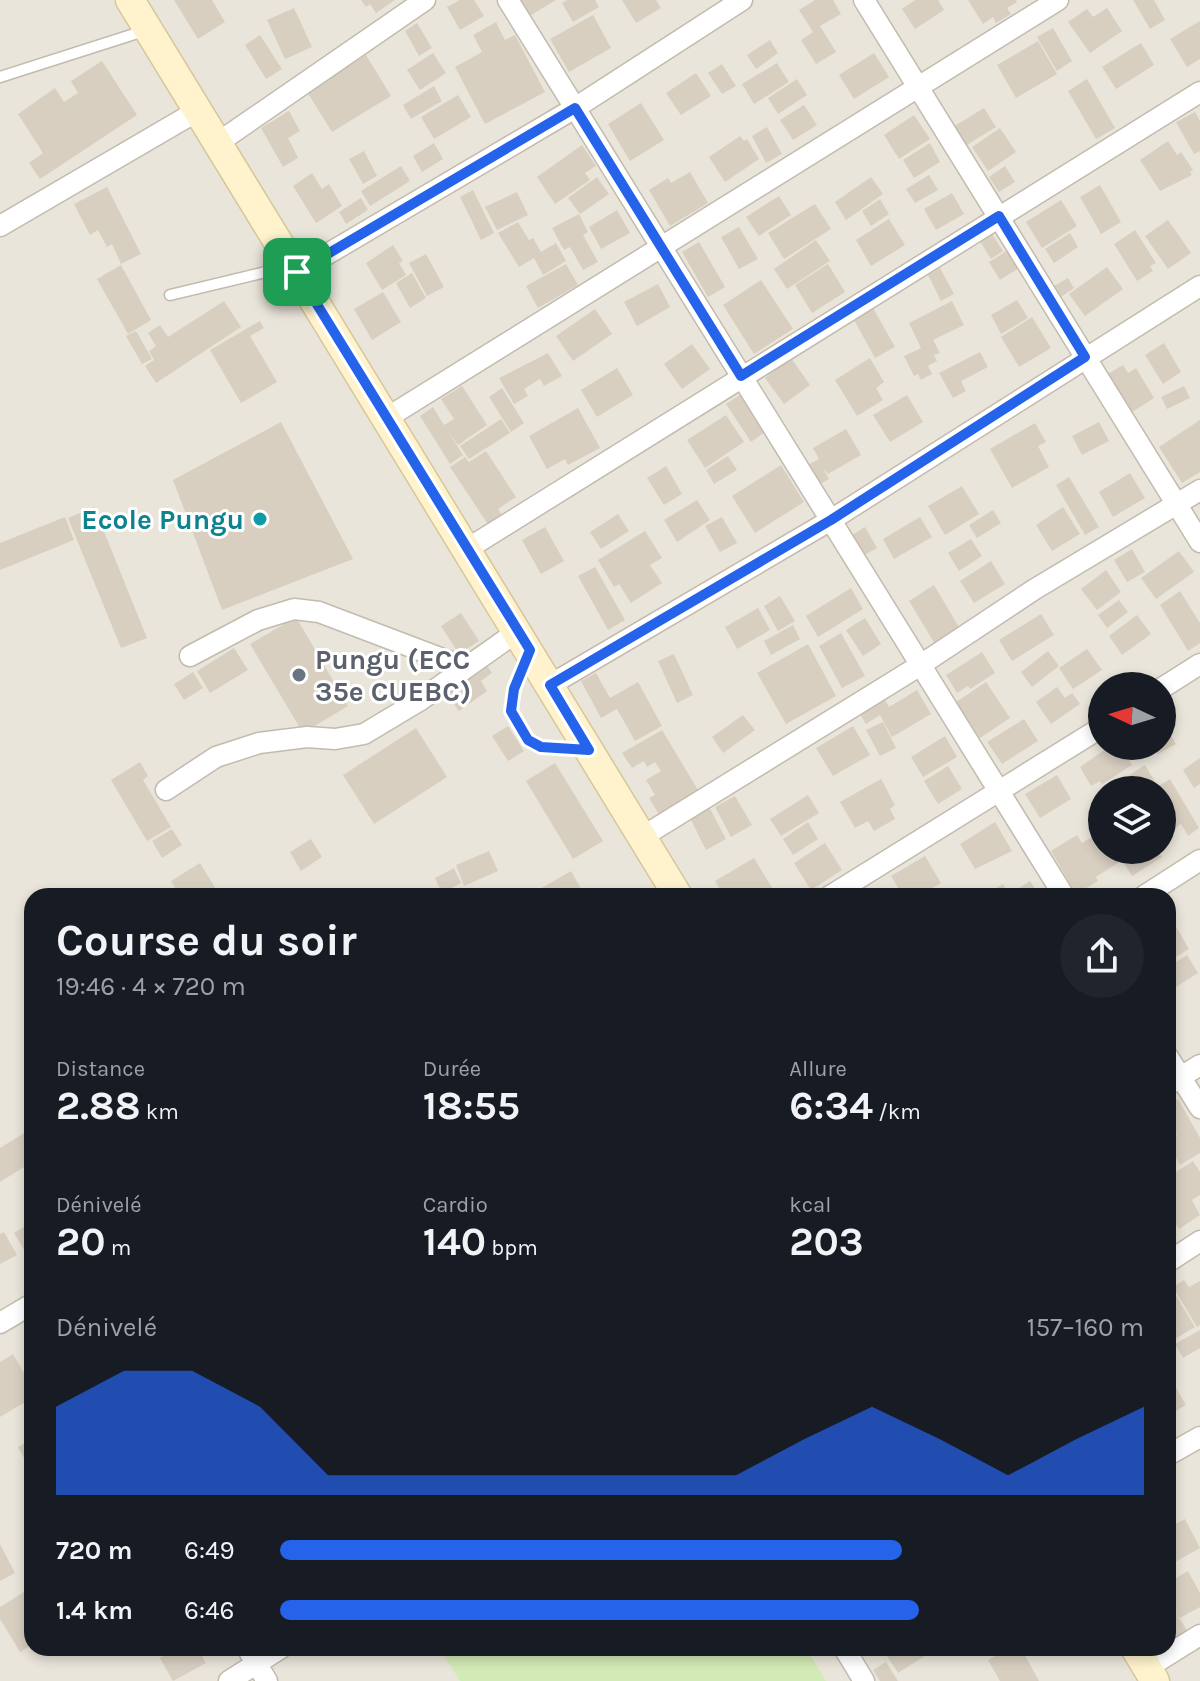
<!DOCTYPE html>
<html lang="fr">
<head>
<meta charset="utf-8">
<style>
	body { margin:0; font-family:Karla,sans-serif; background:#20242c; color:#f1f3f6; height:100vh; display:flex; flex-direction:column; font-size:30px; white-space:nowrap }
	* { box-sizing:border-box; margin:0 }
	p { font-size:26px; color:#9ea1a6 }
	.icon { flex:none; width:44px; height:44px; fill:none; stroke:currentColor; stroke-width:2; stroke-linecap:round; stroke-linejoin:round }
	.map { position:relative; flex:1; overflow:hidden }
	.details { position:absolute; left:24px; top:888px; width:1152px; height:768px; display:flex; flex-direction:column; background:#171b24; border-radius:24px; box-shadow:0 4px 12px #0003 }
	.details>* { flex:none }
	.needle { width:52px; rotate:274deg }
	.fabs { position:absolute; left:1088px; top:672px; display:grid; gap:16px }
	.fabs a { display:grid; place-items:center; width:88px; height:88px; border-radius:50%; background:#171b24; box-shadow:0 4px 12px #0003; font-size:40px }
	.pin { position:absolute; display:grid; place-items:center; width:68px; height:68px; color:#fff; margin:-34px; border-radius:16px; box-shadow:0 4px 12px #0006 }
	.round { display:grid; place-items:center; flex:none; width:84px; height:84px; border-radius:42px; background:#20242c }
	.overview { display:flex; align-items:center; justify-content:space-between; height:136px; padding:0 32px }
	h1 { font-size:44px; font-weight:700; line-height:60px }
	.metrics { display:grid; grid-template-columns:repeat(3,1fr); gap:12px; height:136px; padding:8px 32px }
	.metrics div { display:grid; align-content:center }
	.metrics b { font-size:40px; font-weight:700 }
	.metrics small { font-size:22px; font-weight:400 }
	.metrics p { font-size:22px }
	.chart { height:224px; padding:16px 32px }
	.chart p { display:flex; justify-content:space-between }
	.chart svg { width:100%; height:144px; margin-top:8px; fill:#2563eb; opacity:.7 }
	ul { padding:0 32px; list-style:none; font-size:26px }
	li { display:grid; grid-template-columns:128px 96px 1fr; align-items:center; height:60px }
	li i { height:20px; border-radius:10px; background:#2563eb }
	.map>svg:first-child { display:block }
	.residential { fill:#eae5da; fill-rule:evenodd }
	.green { fill:#d2eab5 }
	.building { fill:#d8cfc1 }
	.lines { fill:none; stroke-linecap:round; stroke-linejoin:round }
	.lane-casing { stroke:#c2bbae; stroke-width:13 }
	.street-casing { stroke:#c2bbae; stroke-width:23 }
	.secondary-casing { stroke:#d6c79b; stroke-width:31 }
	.lane { stroke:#fff; stroke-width:10 }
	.street { stroke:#fff; stroke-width:20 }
	.secondary { stroke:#fff3cd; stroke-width:28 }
	.route-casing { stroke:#fff; stroke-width:16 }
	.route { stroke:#2563eb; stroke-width:10 }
	.culture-dot { fill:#0f9aa8; stroke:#fff; stroke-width:3 }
	.worship-dot { fill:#6b7280; stroke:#fff; stroke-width:3 }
	.labels { text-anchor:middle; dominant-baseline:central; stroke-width:6; stroke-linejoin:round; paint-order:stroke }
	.culture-label { font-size:28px; font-weight:bold; fill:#0d838f; stroke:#fff; text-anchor:end }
	.worship-label { font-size:28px; font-weight:bold; fill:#5b616d; stroke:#fff; text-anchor:start }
</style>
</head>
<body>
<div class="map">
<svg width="1200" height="1681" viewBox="0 0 1200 1681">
	<rect width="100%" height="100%" fill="#f6f3ec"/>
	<path class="residential" d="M0 0H1200V1681H0ZM1102 686H1162V746H1102ZM1102 790H1162V850H1102ZM32 896H1168V1648H32Z"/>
	<path class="green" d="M439 1648H806L826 1681H460Z"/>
	<g class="building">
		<path d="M174 0H212L225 22 198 39Z"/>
		<path d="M361 0H395L376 13 370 4 366 7Z"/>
		<path d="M460 0H474L484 16 460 30 447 7Z"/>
		<path d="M518 0H556L528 17Z"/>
		<path d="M567 0H595L599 7 573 22 562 3Z"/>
		<path d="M622 0H656L661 8 636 23Z"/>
		<path d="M815 0H833L841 14 820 26 836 52 816 64 801 40 813 32 799 10Z"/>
		<path d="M915 0H938L944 10 915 29 902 9Z"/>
		<path d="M968 0H1016L1017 2 1007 8 1011 14 996 23 993 17 983 24Z"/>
		<path d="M1133 0H1154L1165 20 1150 29Z"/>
		<path d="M294 8 312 47 285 59 267 20Z"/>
		<path d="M1107 8 1122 31 1090 53 1068 22 1087 9 1093 17Z"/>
		<path d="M593 15 611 48 569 72 550 39Z"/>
		<path d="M1200 21V59L1187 67 1170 39Z"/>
		<path d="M496 22 505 40 515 35 545 92 485 124 455 67 482 52 473 35Z"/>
		<path d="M417 23 432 48 419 56 405 31Z"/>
		<path d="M1053 28 1072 61 1057 71 1037 37Z"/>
		<path d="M260 35 282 69 266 79 245 45Z"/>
		<path d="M770 40 778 53 756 69 747 55Z"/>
		<path d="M1038 41 1057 74 1016 98 997 65Z"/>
		<path d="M1141 43 1154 65 1116 89 1102 67Z"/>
		<path d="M433 53 446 73 420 90 407 70Z"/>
		<path d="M874 53 889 77 854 99 839 75Z"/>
		<path d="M366 55 391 96 332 132 307 92Z"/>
		<path d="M102 61 137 115 40 179 29 163 43 153 18 114 55 88 64 102 78 93 71 81Z"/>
		<path d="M777 63 789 82 754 104 742 84Z"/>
		<path d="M722 64 736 86 722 94 708 73Z"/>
		<path d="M696 73 711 96 681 115 666 93Z"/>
		<path d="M797 79 807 95 778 114 768 98Z"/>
		<path d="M1087 79 1115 128 1096 139 1068 91Z"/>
		<path d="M434 86 442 101 411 119 403 105Z"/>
		<path d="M458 95 471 117 434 139 421 117Z"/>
		<path d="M641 103 664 140 630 161 608 124Z"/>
		<path d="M804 105 817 125 793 140 780 120Z"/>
		<path d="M984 108 996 127 965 146 953 127Z"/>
		<path d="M289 111 300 131 288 138 298 158 283 167 261 128Z"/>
		<path d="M1195 112 1200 121V151L1194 154 1176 122Z"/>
		<path d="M914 115 930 139 899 159 884 135Z"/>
		<path d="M767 127 782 154 766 163 752 136Z"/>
		<path d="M1000 128 1016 152 988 171 972 147Z"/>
		<path d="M740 136 744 141 747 139 759 159 725 182 709 157Z"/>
		<path d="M1168 141 1177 155 1181 152 1193 170 1190 172 1192 175 1160 191 1140 160Z"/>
		<path d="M434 143 443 159 422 172 413 156Z"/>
		<path d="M930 143 940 162 914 178 903 160Z"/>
		<path d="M582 145 596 166 585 173 590 180 555 204 537 177Z"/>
		<path d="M364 151 377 176 363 184 349 159Z"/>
		<path d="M401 166 410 181 370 206 361 191Z"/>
		<path d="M1005 166 1015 182 999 192 989 177Z"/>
		<path d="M690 172 708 203 670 226 649 190 668 178 671 183Z"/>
		<path d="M312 173 322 189 329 184 342 206 316 223 293 186Z"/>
		<path d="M929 175 938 190 915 203 906 189Z"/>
		<path d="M597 177 609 194 580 214 568 198Z"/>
		<path d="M871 177 883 194 846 220 835 202Z"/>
		<path d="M1100 185 1121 222 1101 234 1080 197Z"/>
		<path d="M107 187 141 254 121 264 112 244 107 247 98 230 90 235 74 204Z"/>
		<path d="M473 190 494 233 481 240 460 197Z"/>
		<path d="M517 192 528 215 497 230 485 207Z"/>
		<path d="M952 193 964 214 936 230 924 209Z"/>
		<path d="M779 196 791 215 759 236 746 217Z"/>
		<path d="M361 198 368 210 346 224 339 212Z"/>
		<path d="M880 199 889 214 871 226 862 211Z"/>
		<path d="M1061 200 1077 226 1042 248 1026 222Z"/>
		<path d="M815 204 831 229 784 259 768 233Z"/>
		<path d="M617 210 630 233 601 249 589 227Z"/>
		<path d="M579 214 588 232 583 235 598 262 583 270 570 247 564 250 552 228Z"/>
		<path d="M889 219 905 245 871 266 856 240Z"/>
		<path d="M1168 220 1191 253 1168 269 1145 236Z"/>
		<path d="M518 222 529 240 533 238 541 252 556 243 566 261 543 275 534 258 519 267 498 233Z"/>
		<path d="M739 227 758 259 739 269 721 237Z"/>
		<path d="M1135 230 1156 263 1150 266 1153 271 1137 281 1114 244Z"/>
		<path d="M990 231 1003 251 991 259 978 238Z"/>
		<path d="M1070 233 1078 247 1054 263 1045 249Z"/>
		<path d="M816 240 830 261 787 289 774 269Z"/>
		<path d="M699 242 725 287 708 297 682 252Z"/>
		<path d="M393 245 403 261 399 263 406 275 382 290 366 263Z"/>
		<path d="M1008 250 1019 268 1000 280 989 262Z"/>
		<path d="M426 254 444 287 427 296 409 263Z"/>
		<path d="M566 264 578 285 538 308 526 286Z"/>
		<path d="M828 264 845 292 812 313 795 285Z"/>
		<path d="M121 265 151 320 128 334 97 279Z"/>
		<path d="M1107 267 1123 289 1085 316 1069 294Z"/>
		<path d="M940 268 954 294 941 301 928 275Z"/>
		<path d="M412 273 426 298 410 308 396 283Z"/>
		<path d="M1068 278 1074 288 1061 297 1054 286Z"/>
		<path d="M761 280 793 329 754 354 723 305Z"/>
		<path d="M658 284 670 307 637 326 624 302Z"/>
		<path d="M383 292 401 322 372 340 354 309Z"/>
		<path d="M1017 300 1028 318 1001 334 991 315Z"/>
		<path d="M224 301 241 327 156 383 145 366 154 360 149 351 156 346 148 333 160 325 168 337Z"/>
		<path d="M952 301 964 325 933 340 940 353 934 355 937 361 928 366 932 374 921 380 918 374 914 376 904 356 921 348 909 323Z"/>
		<path d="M872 306 895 347 875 358 853 318Z"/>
		<path d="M595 309 612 334 573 361 556 336Z"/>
		<path d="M1032 317 1051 348 1019 367 1001 337Z"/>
		<path d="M260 321 264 328 250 336 277 382 241 403 210 350Z"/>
		<path d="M136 331 152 359 142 364 126 336Z"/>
		<path d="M1164 343 1181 372 1163 384 1145 355Z"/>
		<path d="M692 344 710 369 682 389 664 364Z"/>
		<path d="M980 352 988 367 961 381 966 391 953 398 939 373Z"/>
		<path d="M548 353 562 376 544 386 540 379 524 389 528 396 514 404 499 378Z"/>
		<path d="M791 358 810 385 784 404 765 378Z"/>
		<path d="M870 358 884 382 876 388 883 400 857 416 835 380Z"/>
		<path d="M1123 365 1128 373 1136 368 1154 398 1129 414 1106 375Z"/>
		<path d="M617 368 633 395 597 417 581 390Z"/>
		<path d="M462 386 487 425 458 445 448 431 463 455 450 464 420 416 433 407 444 425 454 419 441 399Z"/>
		<path d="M1184 386 1190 398 1167 409 1161 397Z"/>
		<path d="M502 388 524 423 511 432 489 397Z"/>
		<path d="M743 393 768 430 751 442 726 404Z"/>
		<path d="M907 395 923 422 890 442 873 415Z"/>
		<path d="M578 408 600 448 568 465 565 459 547 469 529 436Z"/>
		<path d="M726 415 744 442 705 468 687 440Z"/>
		<path d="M501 419 510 433 469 459 460 446Z"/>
		<path d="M1200 420V472L1182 483 1159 447Z"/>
		<path d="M281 422 353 559 222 610 173 480Z"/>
		<path d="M1099 422 1109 441 1082 455 1072 436Z"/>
		<path d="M1035 423 1046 442 1038 446 1049 467 1012 488 990 449Z"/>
		<path d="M846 429 861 455 828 474 823 468 829 479 817 486 806 466 819 459 813 448Z"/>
		<path d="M486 451 516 497 498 509 503 517 489 526 450 467 465 457 469 462Z"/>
		<path d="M728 456 737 470 714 484 706 470Z"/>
		<path d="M781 465 804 502 755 533 732 496Z"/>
		<path d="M666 466 682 494 664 505 647 478Z"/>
		<path d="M1130 473 1145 498 1113 517 1099 492Z"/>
		<path d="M1069 477 1099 527 1085 535 1056 485Z"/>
		<path d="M962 486 979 514 945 535 928 506Z"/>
		<path d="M697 500 710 520 677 542 664 520Z"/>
		<path d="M94 507 147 638 121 648 68 518Z"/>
		<path d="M1063 507 1080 534 1052 551 1036 525Z"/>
		<path d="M993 510 1001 523 977 538 969 525Z"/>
		<path d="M618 514 629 531 601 549 590 532Z"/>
		<path d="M65 517 74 540 0 570V543Z"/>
		<path d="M722 517 737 543 720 552 705 526Z"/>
		<path d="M920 517 932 537 894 559 883 539Z"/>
		<path d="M545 527 564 561 541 574 522 540Z"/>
		<path d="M865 527 877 548 861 557 849 537Z"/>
		<path d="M645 531 662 558 650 565 662 583 631 603 619 584 614 587 598 560Z"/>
		<path d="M971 539 982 556 959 571 948 553Z"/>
		<path d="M1132 549 1145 572 1127 582 1114 560Z"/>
		<path d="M1179 551 1194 572 1156 599 1141 578Z"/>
		<path d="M991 561 1005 584 974 603 960 581Z"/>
		<path d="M595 567 625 620 608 630 578 576Z"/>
		<path d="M1106 570 1121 592 1097 610 1081 589Z"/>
		<path d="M934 585 960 629 935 644 909 601Z"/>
		<path d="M851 588 863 609 818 637 806 616Z"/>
		<path d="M1180 591 1200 623V643L1188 651 1160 605Z"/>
		<path d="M780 596 795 621 778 631 764 606Z"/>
		<path d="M1119 600 1128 612 1107 628 1098 615Z"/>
		<path d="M758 608 770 630 737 649 725 627Z"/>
		<path d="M461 613 479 641 459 654 441 626Z"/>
		<path d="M1041 614 1054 635 1012 661 999 640Z"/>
		<path d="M1137 615 1151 634 1122 655 1109 636Z"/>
		<path d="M296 617 348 706 303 733 250 644Z"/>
		<path d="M865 618 881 644 863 656 846 630Z"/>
		<path d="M793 625 800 639 771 655 764 641Z"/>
		<path d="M841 633 865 676 842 688 819 646Z"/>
		<path d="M808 644 836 696 786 724 757 673Z"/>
		<path d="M234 648 248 670 210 693 197 671Z"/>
		<path d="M1087 649 1102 670 1073 689 1059 668Z"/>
		<path d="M1048 651 1059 666 1032 687 1021 672Z"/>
		<path d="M982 652 995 673 970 689 968 686 957 693 946 675Z"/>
		<path d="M674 654 693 695 677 703 658 661Z"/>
		<path d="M483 660 492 673 481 681 487 691 459 711 443 688Z"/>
		<path d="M193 672 203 688 184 700 174 684Z"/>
		<path d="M596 673 610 698 638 682 662 726 635 741 617 709 601 718 581 681Z"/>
		<path d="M986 682 1010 718 980 738 956 702Z"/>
		<path d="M1057 687 1065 698 1072 693 1080 704 1051 724 1036 702Z"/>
		<path d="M917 690 931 714 892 737 880 715 866 724 856 708 881 693 889 707Z"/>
		<path d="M743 715 755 730 723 753 712 737Z"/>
		<path d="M1024 719 1038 741 1002 764 987 742Z"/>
		<path d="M1162 720 1176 744 1158 754 1154 746H1162Z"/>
		<path d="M883 722 896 748 880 756 866 730Z"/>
		<path d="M508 726 524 751 508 761 492 736Z"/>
		<path d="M853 726 870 755 833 776 816 748Z"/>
		<path d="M416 728 447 777 374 824 343 775Z"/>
		<path d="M662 730 698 790 679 803 683 809 663 821 649 798 655 795 646 780 661 771 655 762 647 767 644 761 632 768 622 753Z"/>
		<path d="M945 736 957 757 923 777 911 757Z"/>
		<path d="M1110 746H1121L1132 765 1102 784 1100 781 1091 786 1080 767Z"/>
		<path d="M1200 758V784L1194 788 1183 770Z"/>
		<path d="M140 762 148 776 143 780 171 827 147 841 111 780Z"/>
		<path d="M555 763 603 841 573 859 526 781Z"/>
		<path d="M1145 765 1154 780 1138 790H1113L1111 787Z"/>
		<path d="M948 766 962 789 938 804 924 781Z"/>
		<path d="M1057 775 1071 799 1040 818 1025 794Z"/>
		<path d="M881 779 895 805 890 809 895 819 874 831 868 821 855 828 840 802Z"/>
		<path d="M1170 779 1199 828 1188 836 1181 824 1162 836V790H1152Z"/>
		<path d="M808 795 819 813 781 836 770 819Z"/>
		<path d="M735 796 752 825 731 837 715 807Z"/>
		<path d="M708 805 726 839 706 850 689 816Z"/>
		<path d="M808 822 818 839 793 855 783 839Z"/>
		<path d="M995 822 1012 851 975 869 960 844Z"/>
		<path d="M172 829 182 845 162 858 152 841Z"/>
		<path d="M1102 831V850H1114L1121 861 1096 877 1098 881 1076 894 1051 851 1077 835 1082 843Z"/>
		<path d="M311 839 322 857 301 871 290 852Z"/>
		<path d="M825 843 842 870 811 890 794 863Z"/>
		<path d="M1116 850H1157L1162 857 1132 876Z"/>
		<path d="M489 851 498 871 464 886 456 865Z"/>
		<path d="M925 856 941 883 918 896H903L891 876Z"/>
		<path d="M754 858 777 896H718L717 893 721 891 715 881Z"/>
		<path d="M200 863 220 896H180L171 881Z"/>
		<path d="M454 868 461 883 442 893 435 878Z"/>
		<path d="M571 871 585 896H528Z"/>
		<path d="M1030 881 1040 896H983L1003 884 1009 894Z"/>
		<path d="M1168 913 1189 949 1174 958 1168 946Z"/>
		<path d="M1187 955 1198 973 1168 992V967Z"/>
		<path d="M1178 1099 1200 1138V1153L1180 1165 1168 1143 1177 1135 1168 1120V1105Z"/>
		<path d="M32 1128V1162L0 1182V1148Z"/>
		<path d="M1193 1161 1200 1172V1195L1192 1200 1200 1215 1179 1229 1168 1211V1177Z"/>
		<path d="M32 1222V1263L14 1233Z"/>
		<path d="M4 1232 17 1255 0 1264V1234Z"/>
		<path d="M1184 1280 1189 1287 1200 1281V1325L1197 1327 1173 1287Z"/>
		<path d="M1170 1286 1195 1327 1168 1343V1287Z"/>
		<path d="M1200 1330V1348L1183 1358 1175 1344Z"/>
		<path d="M13 1354 32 1387V1398L0 1417V1362Z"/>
		<path d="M1168 1374 1186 1405 1168 1416Z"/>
		<path d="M32 1439V1453L24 1458 18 1447Z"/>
		<path d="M1185 1519 1200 1548 1168 1566V1528Z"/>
		<path d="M0 1544 15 1573 0 1581Z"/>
		<path d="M1188 1571 1200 1593V1607L1180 1618 1175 1611 1191 1637 1175 1647 1168 1634V1583Z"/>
		<path d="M32 1587V1645L20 1652 0 1619V1607Z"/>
		<path d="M176 1648H197L206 1663 173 1681 160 1658Z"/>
		<path d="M882 1648H937L898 1673Z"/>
		<path d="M1010 1648H1021L1039 1681H1000L988 1660Z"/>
		<path d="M886 1662 898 1681H880L873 1670Z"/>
	</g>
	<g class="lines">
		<g class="lane-casing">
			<g id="lane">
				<path d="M0 77 147 30"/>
				<path d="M170 295 262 273 288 263"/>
				<path d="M527 656 514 689 511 711 528 740 541 747 583 749"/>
			</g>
		</g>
		<g class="street-casing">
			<g id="street">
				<path d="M508 0 1064 896"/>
				<path d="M864 0 1200 542"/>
				<path d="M219 142 425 0"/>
				<path d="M0 226 199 110"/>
				<path d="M297 272 575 108 742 0"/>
				<path d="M385 419 1058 0"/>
				<path d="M467 549 1200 92"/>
				<path d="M190 656 258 620 294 609 319 612 464 667"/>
				<path d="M550 685 831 520 1200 286"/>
				<path d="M1162 688 1200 664"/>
				<path d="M166 790 216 757 259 743 307 737 335 739 364 734 419 701 518 631"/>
				<path d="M642 837 919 666 1035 589 1200 490"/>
				<path d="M830 896 1102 727"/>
				<path d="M1144 896 1200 860"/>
				<path d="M1168 1057 1200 1108"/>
				<path d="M1168 1085 1200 1065"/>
				<path d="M1168 1262 1200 1241"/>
				<path d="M0 1323 32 1304"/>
				<path d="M1168 1455 1200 1437"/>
				<path d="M247 1648 267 1681"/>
				<path d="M844 1648 864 1681"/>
				<path d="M1147 1668 1200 1635"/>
				<path d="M229 1681 281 1648"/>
			</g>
		</g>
		<g class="secondary-casing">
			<g id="secondary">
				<path d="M130 0 678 896"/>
				<path d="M1135 1648 1155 1681"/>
			</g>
		</g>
		<use href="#lane" class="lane"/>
		<use href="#street" class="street"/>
		<use href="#secondary" class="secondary"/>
	</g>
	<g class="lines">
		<g class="route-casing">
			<path id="route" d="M575 108 741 376 999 216 1085 357 831 520 550 685 589 750 541 747 528 740 511 711 514 689 530 650 297 272Z"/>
		</g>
		<use href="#route" class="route"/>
	</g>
	<circle class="culture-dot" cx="260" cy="519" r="8"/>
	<circle class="worship-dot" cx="299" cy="675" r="8"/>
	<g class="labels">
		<g class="culture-label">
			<text x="244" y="519">Ecole Pungu</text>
		</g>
		<g class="worship-label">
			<text x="315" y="659">Pungu (ECC<tspan x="315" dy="32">35e CUEBC)</tspan></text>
		</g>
	</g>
</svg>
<div class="fabs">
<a><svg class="needle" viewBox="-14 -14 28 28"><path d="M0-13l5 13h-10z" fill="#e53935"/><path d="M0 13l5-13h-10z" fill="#9ea1a6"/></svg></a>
<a><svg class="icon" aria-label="layers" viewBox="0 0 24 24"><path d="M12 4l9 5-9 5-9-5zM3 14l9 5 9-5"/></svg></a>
</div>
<div class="pin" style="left:297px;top:272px;background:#1e9e55"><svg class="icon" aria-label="arrive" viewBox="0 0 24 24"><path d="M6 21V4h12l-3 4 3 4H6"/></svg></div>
<section class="details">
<div class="overview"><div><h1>Course du soir</h1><p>19:46 · 4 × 720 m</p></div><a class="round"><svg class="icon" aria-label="share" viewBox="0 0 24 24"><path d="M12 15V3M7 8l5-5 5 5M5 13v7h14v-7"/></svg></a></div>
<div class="metrics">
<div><p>Distance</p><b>2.88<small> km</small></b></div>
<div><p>Durée</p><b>18:55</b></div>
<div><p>Allure</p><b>6:34<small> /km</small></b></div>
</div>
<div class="metrics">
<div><p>Dénivelé</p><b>20<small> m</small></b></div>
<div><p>Cardio</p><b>140<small> bpm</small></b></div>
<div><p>kcal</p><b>203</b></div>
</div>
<div class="chart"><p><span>Dénivelé</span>157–160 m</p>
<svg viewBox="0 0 160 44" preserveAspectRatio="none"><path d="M0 44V17L10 6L20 6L30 17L40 38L50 38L60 38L70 38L80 38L90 38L100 38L110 27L120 17L130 27L140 38L150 27L160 17V44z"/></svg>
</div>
<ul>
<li><b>720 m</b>6:49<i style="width:72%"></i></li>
<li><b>1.4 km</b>6:46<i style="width:74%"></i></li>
</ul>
</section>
</div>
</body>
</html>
